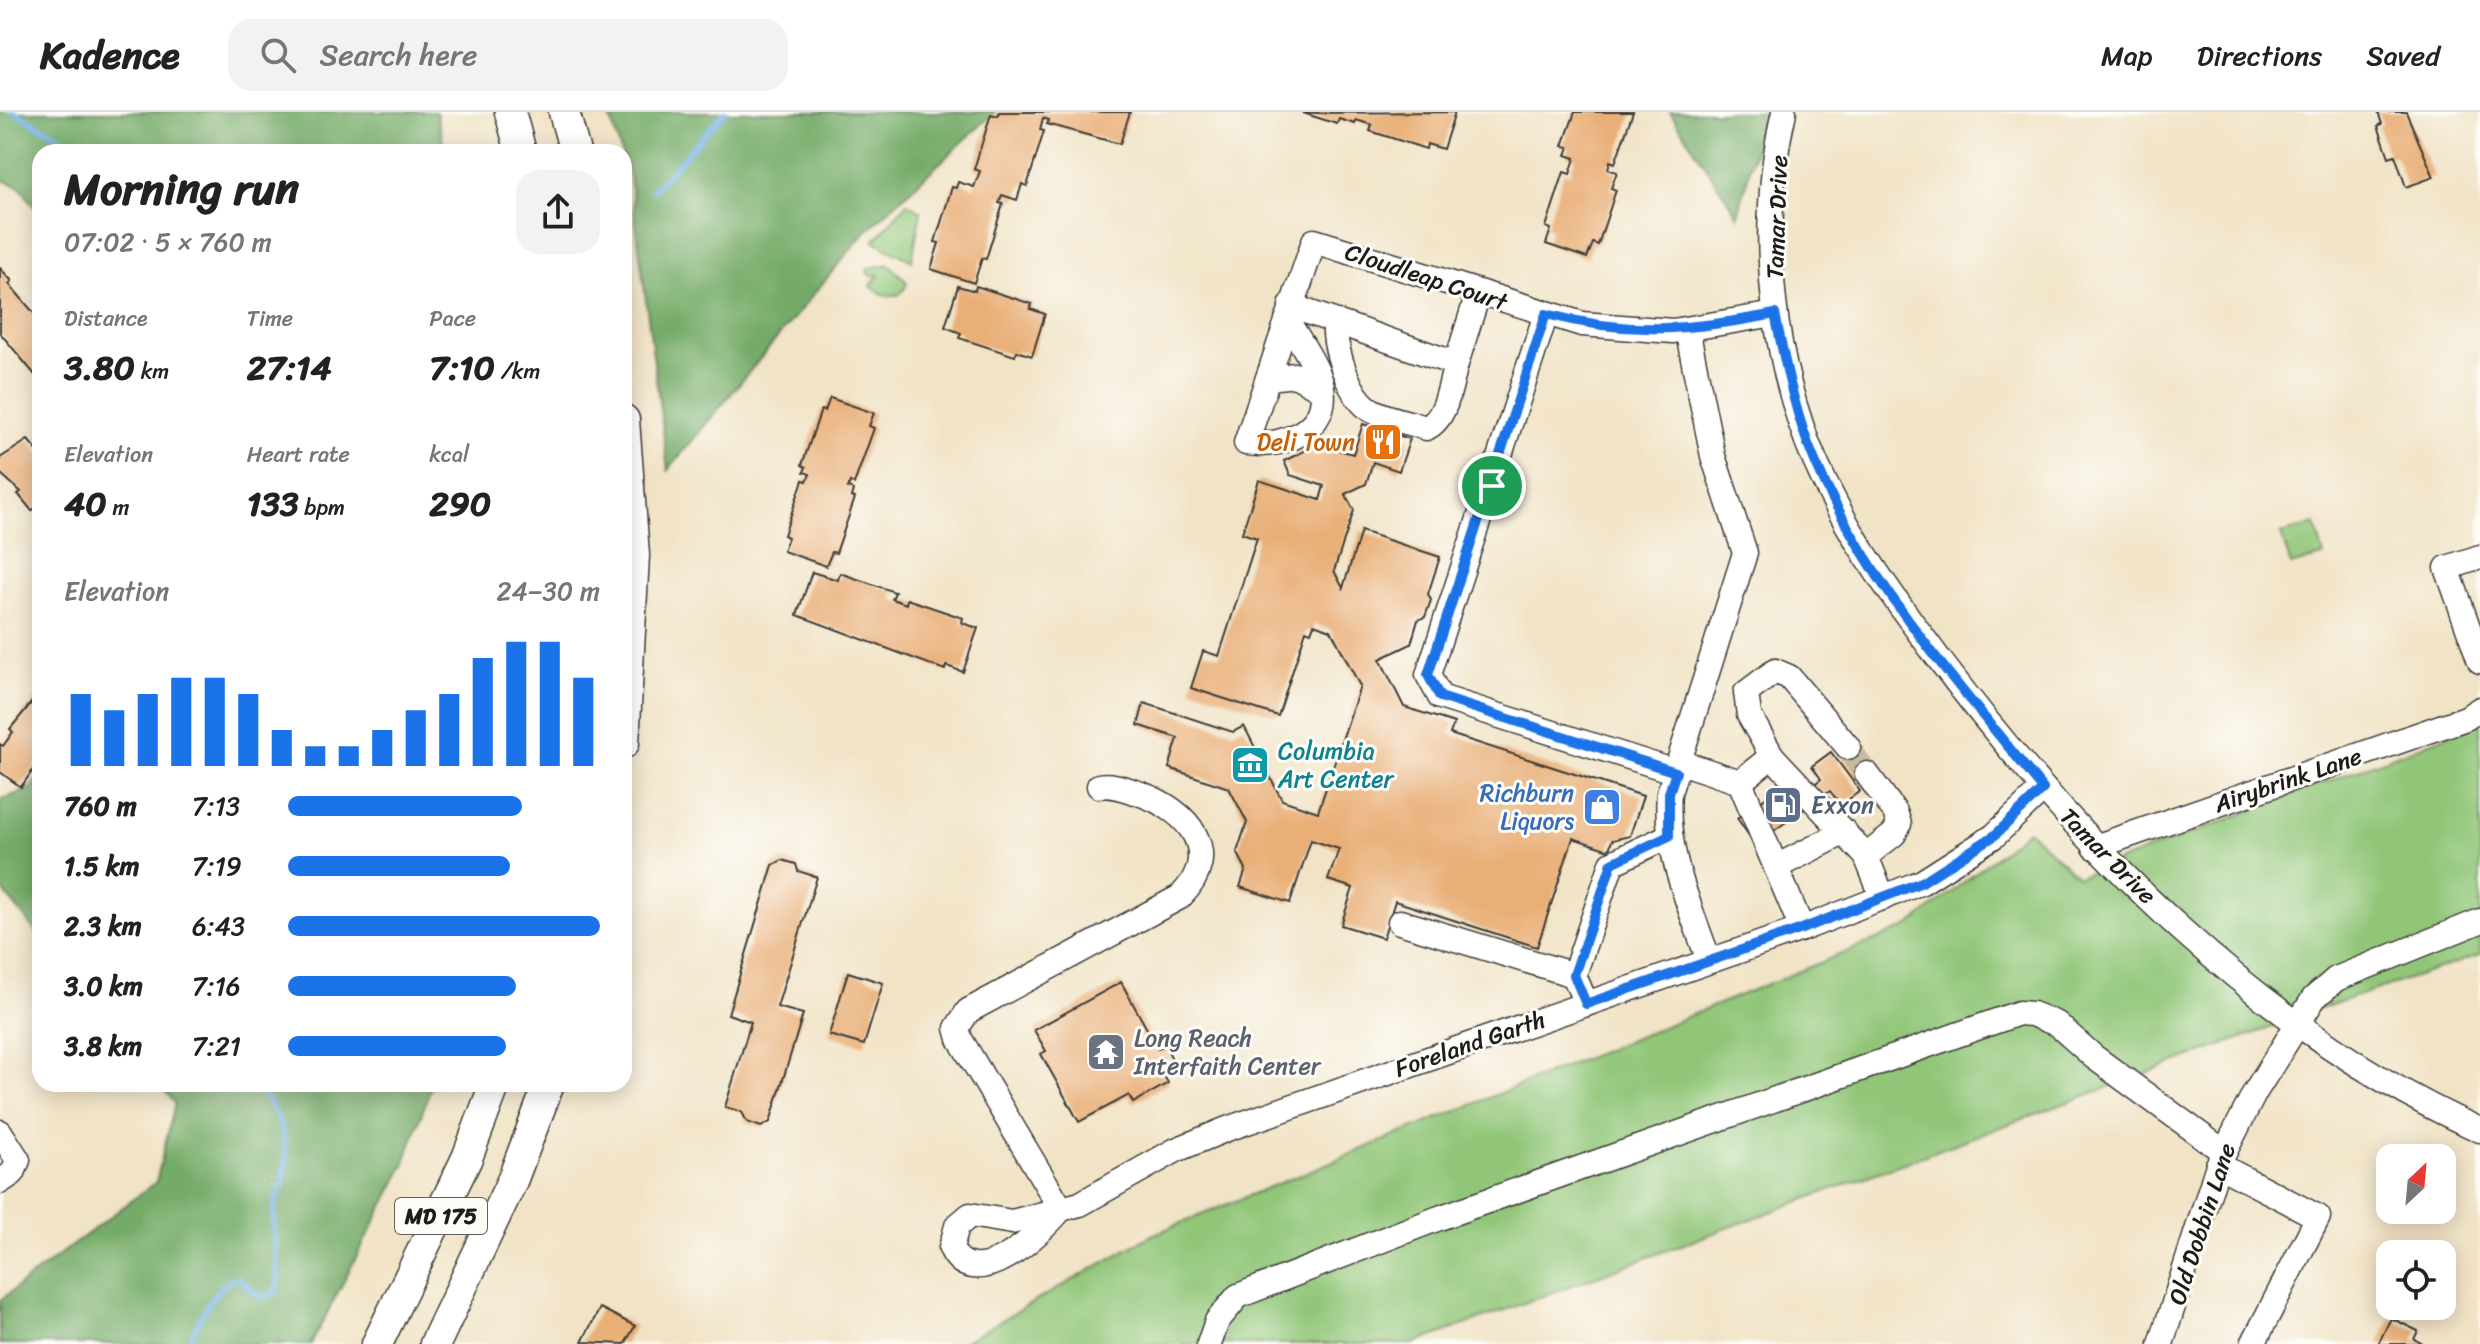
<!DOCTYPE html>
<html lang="en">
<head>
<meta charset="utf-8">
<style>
	body { margin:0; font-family:Sriracha,sans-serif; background:#f2f2f2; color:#222; height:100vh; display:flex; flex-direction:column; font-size:30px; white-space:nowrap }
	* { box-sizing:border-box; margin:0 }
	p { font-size:26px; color:#767676 }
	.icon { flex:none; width:44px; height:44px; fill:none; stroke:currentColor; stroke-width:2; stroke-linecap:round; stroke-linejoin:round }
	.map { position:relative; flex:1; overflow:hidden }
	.drawer { position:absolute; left:32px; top:32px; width:600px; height:948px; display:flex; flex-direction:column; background:#fff; border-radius:24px; box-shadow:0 4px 20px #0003 }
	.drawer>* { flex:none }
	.needle { width:52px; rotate:26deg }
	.buttons { position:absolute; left:2376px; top:1032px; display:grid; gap:16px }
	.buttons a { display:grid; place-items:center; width:80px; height:80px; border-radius:16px; background:#fff; box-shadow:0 4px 20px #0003; font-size:40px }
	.pin { position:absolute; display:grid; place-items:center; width:68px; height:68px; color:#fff; margin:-34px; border:4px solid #fff; border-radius:50%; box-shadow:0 2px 8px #0007 }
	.round { display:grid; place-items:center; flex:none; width:84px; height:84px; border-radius:24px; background:#f2f2f2 }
	.headline { display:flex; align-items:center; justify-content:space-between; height:136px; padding:0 32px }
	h1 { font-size:44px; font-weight:700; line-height:60px }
	.metrics { display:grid; grid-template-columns:repeat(3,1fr); gap:12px; height:136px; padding:8px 32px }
	.metrics div { display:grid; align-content:center }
	.metrics b { font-size:34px; font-weight:700 }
	.metrics small { font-size:22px; font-weight:400 }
	.metrics p { font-size:22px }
	.chart { height:224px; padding:16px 32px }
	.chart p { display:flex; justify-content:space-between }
	.chart svg { width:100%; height:144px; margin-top:8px; stroke:#1a73e8; stroke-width:6 }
	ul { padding:0 32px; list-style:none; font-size:26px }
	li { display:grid; grid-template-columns:128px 96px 1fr; align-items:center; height:60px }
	li i { height:20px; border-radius:10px; background:#1a73e8 }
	header { display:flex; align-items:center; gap:48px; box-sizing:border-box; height:112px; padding:0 40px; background:#fff; border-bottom:2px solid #e0e0e0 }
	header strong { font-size:38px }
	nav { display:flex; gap:44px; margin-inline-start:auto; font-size:28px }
	.search { width:560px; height:72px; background:#f2f2f2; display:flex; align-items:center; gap:20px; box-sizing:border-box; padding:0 28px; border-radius:24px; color:#767676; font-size:30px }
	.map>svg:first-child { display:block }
	.green { fill:#91c678; stroke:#56714a; stroke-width:2 }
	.forest { fill:#74ab68; stroke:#486442; stroke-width:2 }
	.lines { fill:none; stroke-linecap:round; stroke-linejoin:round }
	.stream { stroke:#6dade1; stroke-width:6 }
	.building { fill:#e9af77 }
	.minor-tunnel { stroke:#c6bba4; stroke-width:24; stroke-dasharray:24 12; stroke-linecap:butt }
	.minor-casing { stroke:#3c3a36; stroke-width:27 }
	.major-casing { stroke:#3c3a36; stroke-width:33 }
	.minor { stroke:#fff; stroke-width:24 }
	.major { stroke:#fff; stroke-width:30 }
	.route-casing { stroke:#fff; stroke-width:16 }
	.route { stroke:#1a73e8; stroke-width:10 }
	.labels { text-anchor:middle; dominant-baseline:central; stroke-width:6; stroke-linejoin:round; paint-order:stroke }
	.shield { fill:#fdfcf7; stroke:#605f5e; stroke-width:2 }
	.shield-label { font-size:22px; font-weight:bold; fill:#1c1c1c }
	.street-label { font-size:24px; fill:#1c1c1c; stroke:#fdfcf7 }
	.food-label { font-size:24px; fill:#c56008; stroke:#fdfcf7; text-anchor:end }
	.culture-label { font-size:24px; fill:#0d838f; stroke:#fdfcf7; text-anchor:start }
	.shop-label { font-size:24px; fill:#366cbe; stroke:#fdfcf7; text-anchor:end }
	.service-label { font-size:24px; fill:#4e5e75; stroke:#fdfcf7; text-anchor:start }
	.worship-label { font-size:24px; fill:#5b616d; stroke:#fdfcf7; text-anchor:start }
</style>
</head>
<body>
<header>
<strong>Kadence</strong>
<div class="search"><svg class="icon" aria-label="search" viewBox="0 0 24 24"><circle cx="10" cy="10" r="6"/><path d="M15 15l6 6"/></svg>Search here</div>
<nav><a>Map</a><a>Directions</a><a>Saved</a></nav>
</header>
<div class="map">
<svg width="2480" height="1232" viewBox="0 0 2480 1232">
	<rect width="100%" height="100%" fill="#fdfcf7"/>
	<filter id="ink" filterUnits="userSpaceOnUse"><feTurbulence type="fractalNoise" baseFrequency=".0125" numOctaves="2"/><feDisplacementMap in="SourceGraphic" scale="16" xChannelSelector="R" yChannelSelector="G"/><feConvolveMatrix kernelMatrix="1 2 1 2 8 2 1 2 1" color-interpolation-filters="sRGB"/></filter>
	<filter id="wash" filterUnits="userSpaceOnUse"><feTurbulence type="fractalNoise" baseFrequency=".006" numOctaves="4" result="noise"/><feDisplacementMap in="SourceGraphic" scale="32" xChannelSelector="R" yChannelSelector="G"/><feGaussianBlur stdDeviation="1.8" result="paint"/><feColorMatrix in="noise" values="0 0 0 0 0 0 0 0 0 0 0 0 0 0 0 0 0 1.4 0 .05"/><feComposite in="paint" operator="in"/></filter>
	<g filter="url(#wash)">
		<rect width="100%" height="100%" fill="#f1e3c6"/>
		<g class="green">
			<path d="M907 91 921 99 912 149 874 129Z"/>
			<path d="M889 152 907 170C901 192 883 184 870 174L879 163 870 164 867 160 868 156Z"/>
			<path d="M2315 412 2324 444 2291 454 2281 422Z"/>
			<path d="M2480 611V843L2345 888 1413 1232H960L1152 1123 1910 814 2028 718 2078 765Z"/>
		</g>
		<g class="forest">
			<path d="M0 0H436L446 40H40V103L20 75 0 67Z"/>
			<path d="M608 0H995L865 120 668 358 630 67Z"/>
			<path d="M1670 0H1764L1738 104Z"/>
			<path d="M40 663V825L0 775V688L30 677Z"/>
			<path d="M159 972H432L403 1056 311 1232H0V1188L156 1070 175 991Z"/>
		</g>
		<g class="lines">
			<g class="stream">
				<path d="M13 0 68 29 80 40"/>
				<path d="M653 78 725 0"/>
				<path d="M188 1232C198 1211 213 1171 238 1166L260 1185 275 1182 278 1171C277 1146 273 1120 274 1096 275 1086 282 1076 284 1066 290 1028 281 997 251 972"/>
			</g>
		</g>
		<g id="blocks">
			<g class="building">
				<path d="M999 0H1130L1120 32 1047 12 1049 8 1043 6 1040 18 1044 19 1027 74 1022 72 1017 88 1002 83 999 91 1003 92 986 147 982 146 974 171 931 157 939 131 935 130 952 75 956 76 958 70 974 75 980 59 974 57 991 2 998 4Z"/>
				<path d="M1455 0 1443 37 1427 32 1426 37 1370 19 1372 13 1356 8 1355 12 1339 7 1337 12 1303 1Z"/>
				<path d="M1575 0H1633L1615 51 1610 49 1608 57 1617 60 1611 76 1616 78 1598 133 1593 131 1587 146 1546 132 1551 117 1546 115 1564 60 1570 62 1575 46 1566 43 1569 35 1563 34Z"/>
				<path d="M2378 0H2406L2434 65 2406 75 2395 43 2389 45 2378 14 2382 12Z"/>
				<path d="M0 156 12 169 9 172 40 208V269L0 221Z"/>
				<path d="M958 174 975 179 976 174 1032 192 1030 197 1045 202 1032 244 1017 239 1015 244 959 226 961 221 945 215Z"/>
				<path d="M830 286 874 301 869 314 874 316 854 372 850 370 848 376 853 378 851 385 855 386 836 441 832 440 826 454 783 439 788 425 784 423 803 368 807 369 810 362 804 360 806 355 802 353 821 298 825 299Z"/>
				<path d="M1363 312 1410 327 1399 359 1373 350 1366 372 1345 382 1354 398 1334 459 1343 476 1361 419 1440 445 1428 482 1431 488 1425 505 1418 508 1411 532 1380 547 1404 595 1454 611 1450 622 1643 684 1630 724 1612 728 1609 738 1573 726 1537 835 1395 789 1383 826 1341 813 1353 776 1328 768 1339 737 1311 728 1290 791 1240 775 1246 757 1237 740 1247 710 1229 676 1169 656 1178 626 1138 613 1144 591 1233 620 1244 614 1282 688 1318 700 1360 574 1331 518 1314 512 1311 520 1306 518 1278 604 1191 576 1203 539 1219 544 1257 426 1242 421 1259 368 1320 388 1324 374 1290 363 1284 349 1318 332 1353 342Z"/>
				<path d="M28 328 40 342V400L36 395 32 399 18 382 21 380 0 361V346Z"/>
				<path d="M812 460 838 468 840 461 895 480 892 487 906 492 907 487 963 506 962 511 978 516 963 560 947 554 945 558 797 503Z"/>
				<path d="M40 580V648L21 675 0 660V632L3 634 13 620 10 617Z"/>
				<path d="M1855 630 1875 656 1860 668 1839 642Z"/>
				<path d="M1831 640 1860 679 1841 693 1830 679 1755 732 1737 706 1793 665 1804 680 1821 667 1812 654Z"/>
				<path d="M782 748 796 752 798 759 817 765 777 895 803 902 770 1010 761 1015 747 1010 742 1000 725 995 751 910 728 902 773 753Z"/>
				<path d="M848 860 883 871 864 933 829 923Z"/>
				<path d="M1121 870 1158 937 1165 933 1172 947 1159 954 1168 971 1133 991 1129 983 1079 1010 1041 942 1046 939 1034 918Z"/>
				<path d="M600 1196 635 1214 625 1232 582 1230Z"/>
				<path d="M2391 1206 2418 1219 2414 1227 2423 1232H2378Z"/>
			</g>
		</g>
	</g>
	<g filter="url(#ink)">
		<use href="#blocks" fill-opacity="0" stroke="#3c3a36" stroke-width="2"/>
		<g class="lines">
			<path class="minor-tunnel" d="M1848 635 1867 662"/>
			<g class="minor-casing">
				<g id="minor">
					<path d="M1784 0C1759 107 1769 230 1808 332 1840 413 1890 482 1942 551 2084 739 2261 920 2480 1018"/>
					<path d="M1291 194 1456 252 1478 182"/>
					<path d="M1546 202 1428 563 1440 585 1676 660"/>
					<path d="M1287 208C1297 225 1310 243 1318 262 1339 313 1288 337 1246 331L1314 129 1582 212 1673 219 1775 202"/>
					<path d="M1335 210C1333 234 1349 287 1373 299 1388 307 1409 310 1426 316 1447 307 1450 272 1456 252"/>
					<path d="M1687 217 1713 344 1745 441 1669 681C1664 739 1690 794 1709 849"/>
					<path d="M1268 266 1295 263 1322 278"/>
					<path d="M2480 445 2447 456 2480 549"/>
					<path d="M1772 644 1749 603 1746 581 1775 559 1789 565 1848 635"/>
					<path d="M1680 650 1740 670 1802 817"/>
					<path d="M1740 670 1772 644 1866 744 1883 786"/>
					<path d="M2095 735 2466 606 2480 597"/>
					<path d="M1866 744 1894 722 1899 712 1895 700 1867 662"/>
					<path d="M1776 755 1845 720"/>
					<path d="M1400 810 1574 863"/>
					<path d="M1586 892 1574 863 1612 751 1669 724"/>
					<path d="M0 1020 18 1048 13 1061 0 1070"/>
					<path d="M2218 1053 2318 1105 2253 1232"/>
					<path d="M1061 1097C1042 1120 974 1186 951 1136L957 1114 970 1103 1012 1110 1080 1092 1176 1038 1227 1017 1802 817 1922 770 1994 724 2043 677"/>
					<path d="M1061 1097 960 927 957 916 968 899 1180 785C1224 741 1189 699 1141 682 1128 678 1113 671 1099 674"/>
					<path d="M1209 1232 1217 1209 1238 1184 1439 1106 2019 901 2032 902 2057 912 2094 945 2224 1040"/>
					<path d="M2161 1232 2218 1053 2255 980 2314 886 2336 867 2480 809"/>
				</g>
			</g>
			<g class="major-casing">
				<g id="major">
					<path d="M510 0 521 40"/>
					<path d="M564 0 575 40"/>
					<path d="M624 308 634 443 624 631"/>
					<path d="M377 1232 467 1046 495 972"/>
					<path d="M435 1232 512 1069 549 972"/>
				</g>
			</g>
			<use href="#minor" class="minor"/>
			<use href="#major" class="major"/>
		</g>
	</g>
	<g class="lines" filter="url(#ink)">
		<g class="route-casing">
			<path id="route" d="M1546 202C1628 224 1693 218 1775 202 1784 246 1793 291 1808 332 1859 463 1956 570 2043 677L1994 724 1922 770 1802 817 1586 892 1574 863 1612 751 1669 724V681L1676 660 1440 585 1428 563Z"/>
		</g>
		<use href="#route" class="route"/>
	</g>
	<defs>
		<g id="restaurant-square" transform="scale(2)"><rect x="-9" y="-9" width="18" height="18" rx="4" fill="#e8710a" stroke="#fdfcf7"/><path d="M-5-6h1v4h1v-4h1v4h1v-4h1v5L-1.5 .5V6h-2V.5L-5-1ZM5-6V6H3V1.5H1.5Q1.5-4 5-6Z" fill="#fff"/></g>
		<g id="museum-square" transform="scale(2)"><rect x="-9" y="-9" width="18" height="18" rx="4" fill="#0f9aa8" stroke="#fdfcf7"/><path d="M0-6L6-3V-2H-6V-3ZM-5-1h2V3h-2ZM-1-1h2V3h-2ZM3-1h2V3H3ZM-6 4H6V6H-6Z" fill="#fff"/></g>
		<g id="fuel-square" transform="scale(2)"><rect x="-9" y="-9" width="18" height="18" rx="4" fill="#5c6f8a" stroke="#fdfcf7"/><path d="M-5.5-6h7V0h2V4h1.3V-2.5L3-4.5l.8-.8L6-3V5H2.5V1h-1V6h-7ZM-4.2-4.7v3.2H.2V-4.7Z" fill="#fff"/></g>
		<g id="shop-square" transform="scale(2)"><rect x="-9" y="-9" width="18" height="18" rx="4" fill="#3f7fe0" stroke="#fdfcf7"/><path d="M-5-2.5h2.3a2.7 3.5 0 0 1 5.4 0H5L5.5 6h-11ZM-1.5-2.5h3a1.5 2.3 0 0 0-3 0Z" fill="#fff"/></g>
		<g id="temple-square" transform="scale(2)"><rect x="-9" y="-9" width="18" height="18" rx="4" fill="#6b7280" stroke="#fdfcf7"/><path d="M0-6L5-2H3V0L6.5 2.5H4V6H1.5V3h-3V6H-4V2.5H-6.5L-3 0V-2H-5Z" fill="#fff"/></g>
	</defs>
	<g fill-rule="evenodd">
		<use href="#restaurant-square" x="1383" y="330"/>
		<use href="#museum-square" x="1250" y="653"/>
		<use href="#fuel-square" x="1783" y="693"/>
		<use href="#shop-square" x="1602" y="695"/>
		<use href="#temple-square" x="1106" y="940"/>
	</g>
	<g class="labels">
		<rect class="shield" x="395" y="1086" width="92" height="36" rx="6"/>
		<g class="shield-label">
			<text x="441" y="1104">MD 175</text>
		</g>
		<g class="street-label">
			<text transform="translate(1777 105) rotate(-88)">Tamar Drive</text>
			<text transform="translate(1426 165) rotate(18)">Cloudleap Court</text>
			<text transform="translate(2288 668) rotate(-19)">Airybrink Lane</text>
			<text transform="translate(2108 744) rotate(45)">Tamar Drive</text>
			<text transform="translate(1470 932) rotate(-19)">Foreland Garth</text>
			<text transform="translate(2202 1112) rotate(-72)">Old Dobbin Lane</text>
		</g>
		<g class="food-label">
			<text x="1355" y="330">Deli Town</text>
		</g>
		<g class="culture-label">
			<text x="1278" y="639">Columbia<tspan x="1278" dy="28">Art Center</tspan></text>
		</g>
		<g class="shop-label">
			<text x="1574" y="681">Richburn<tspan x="1574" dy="28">Liquors</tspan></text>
		</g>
		<g class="service-label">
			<text x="1811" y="693">Exxon</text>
		</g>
		<g class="worship-label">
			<text x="1134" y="926">Long Reach<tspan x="1134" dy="28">Interfaith Center</tspan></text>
		</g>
	</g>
</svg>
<div class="buttons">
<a><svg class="needle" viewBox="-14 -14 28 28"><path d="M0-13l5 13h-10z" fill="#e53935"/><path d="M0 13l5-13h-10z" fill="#767676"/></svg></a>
<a><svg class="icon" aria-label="locate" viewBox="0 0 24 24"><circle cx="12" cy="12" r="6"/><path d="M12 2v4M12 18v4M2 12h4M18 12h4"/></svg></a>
</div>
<div class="pin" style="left:1492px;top:374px;background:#1e9e55"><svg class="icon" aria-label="arrive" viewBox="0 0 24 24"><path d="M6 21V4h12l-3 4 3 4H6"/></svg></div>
<section class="drawer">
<div class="headline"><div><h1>Morning run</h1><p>07:02 · 5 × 760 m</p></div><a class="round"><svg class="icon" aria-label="share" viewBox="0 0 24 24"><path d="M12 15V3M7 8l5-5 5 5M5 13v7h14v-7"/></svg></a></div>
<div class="metrics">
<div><p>Distance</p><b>3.80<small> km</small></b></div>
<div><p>Time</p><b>27:14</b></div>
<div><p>Pace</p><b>7:10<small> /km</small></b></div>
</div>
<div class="metrics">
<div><p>Elevation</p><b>40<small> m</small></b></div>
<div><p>Heart rate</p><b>133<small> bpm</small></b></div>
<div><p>kcal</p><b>290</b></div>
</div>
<div class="chart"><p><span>Elevation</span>24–30 m</p>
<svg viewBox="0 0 160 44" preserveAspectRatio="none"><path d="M5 44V22M15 44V27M25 44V22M35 44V17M45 44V17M55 44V22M65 44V33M75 44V38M85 44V38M95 44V33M105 44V27M115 44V22M125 44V11M135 44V6M145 44V6M155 44V17"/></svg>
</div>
<ul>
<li><b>760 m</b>7:13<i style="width:75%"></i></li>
<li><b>1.5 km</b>7:19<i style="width:71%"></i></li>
<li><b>2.3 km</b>6:43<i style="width:100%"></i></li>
<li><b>3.0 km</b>7:16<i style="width:73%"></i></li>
<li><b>3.8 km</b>7:21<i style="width:70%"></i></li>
</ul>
</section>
</div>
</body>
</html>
